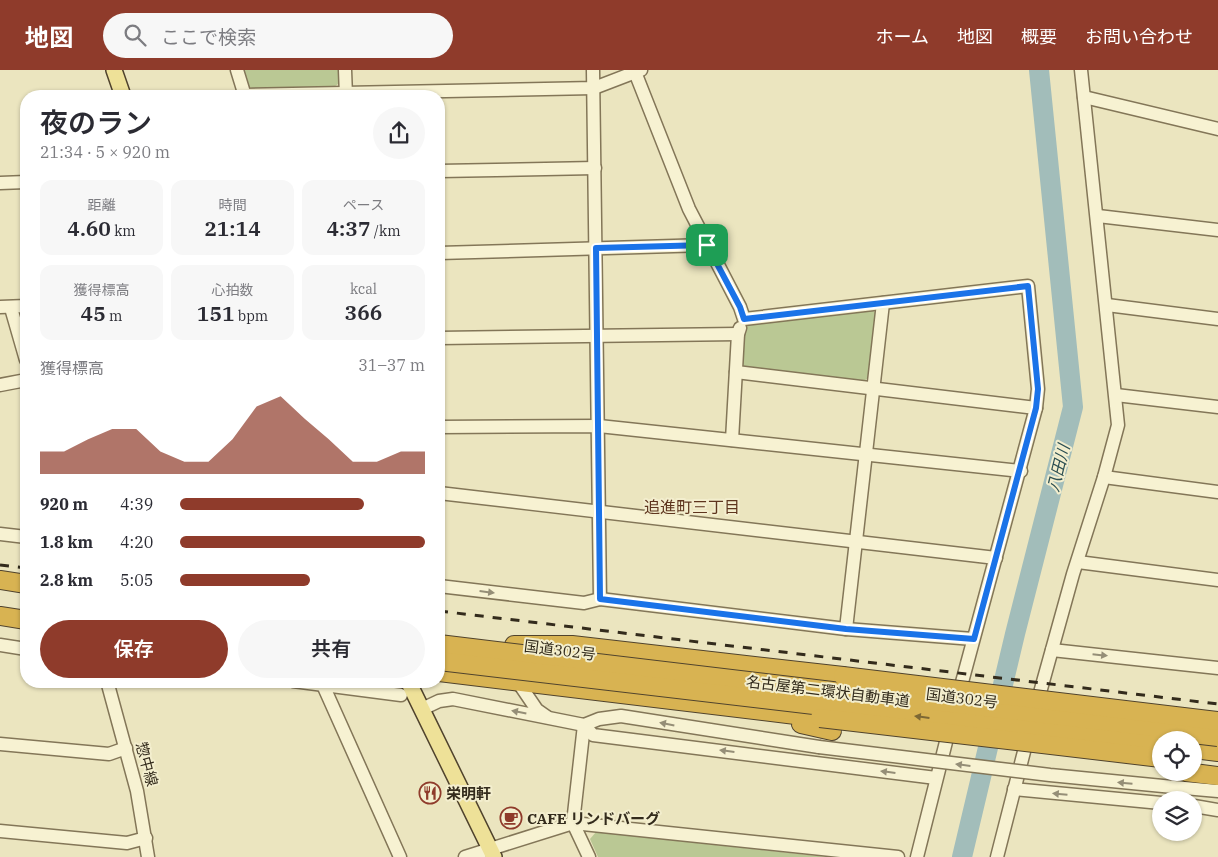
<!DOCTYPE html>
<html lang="ja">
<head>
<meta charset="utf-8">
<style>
	body { margin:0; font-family:"IBM Plex Serif","Noto Sans JP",serif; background:#f7f7f7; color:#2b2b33; height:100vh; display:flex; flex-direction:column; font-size:19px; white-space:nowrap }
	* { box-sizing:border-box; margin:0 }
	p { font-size:16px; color:#7c7c81 }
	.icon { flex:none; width:28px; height:28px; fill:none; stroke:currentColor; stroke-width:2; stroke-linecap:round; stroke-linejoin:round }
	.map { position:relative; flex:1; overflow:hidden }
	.panel { position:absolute; left:20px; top:20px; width:425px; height:598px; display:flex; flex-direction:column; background:#fff; border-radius:20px; box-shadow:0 1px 4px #0004 }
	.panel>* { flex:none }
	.buttons { position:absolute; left:1152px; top:661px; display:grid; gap:10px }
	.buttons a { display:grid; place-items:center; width:50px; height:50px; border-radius:50%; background:#fff; box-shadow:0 1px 4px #0004; font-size:25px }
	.pin { position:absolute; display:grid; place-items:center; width:42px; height:42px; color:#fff; margin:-21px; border-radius:10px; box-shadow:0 2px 8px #0006 }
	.round { display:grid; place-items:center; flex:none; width:52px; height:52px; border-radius:26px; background:#f7f7f7 }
	.overview { display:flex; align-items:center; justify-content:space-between; height:85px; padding:0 20px }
	h1 { font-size:28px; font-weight:600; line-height:38px }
	.stats { display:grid; grid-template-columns:repeat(3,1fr); gap:8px; height:85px; padding:5px 20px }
	.stats div { display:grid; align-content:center; border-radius:12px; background:#f7f7f7; text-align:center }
	.stats b { font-size:21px; font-weight:600 }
	.stats small { font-size:14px; font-weight:400 }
	.stats p { font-size:14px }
	.chart { height:140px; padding:10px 20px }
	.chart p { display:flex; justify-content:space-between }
	.chart svg { width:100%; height:90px; margin-top:5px; fill:#8f3b2b; opacity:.7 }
	.action { display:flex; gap:10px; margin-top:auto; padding:10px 20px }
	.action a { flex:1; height:58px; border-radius:30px; background:#8f3b2b; color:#fff; font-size:20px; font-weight:600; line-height:58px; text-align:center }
	.action a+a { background:#f7f7f7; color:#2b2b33 }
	ul { padding:0 20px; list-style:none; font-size:16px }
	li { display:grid; grid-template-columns:80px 60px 1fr; align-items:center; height:38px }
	li i { height:12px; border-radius:6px; background:#8f3b2b }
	header { display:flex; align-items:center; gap:30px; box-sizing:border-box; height:70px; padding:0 25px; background:#8f3b2b; color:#fff }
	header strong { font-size:24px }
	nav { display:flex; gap:28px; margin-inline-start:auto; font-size:18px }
	.search { width:350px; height:45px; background:#f7f7f7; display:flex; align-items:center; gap:12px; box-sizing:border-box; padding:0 18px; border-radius:28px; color:#7c7c81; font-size:19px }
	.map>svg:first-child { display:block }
	.green { fill:#bac894 }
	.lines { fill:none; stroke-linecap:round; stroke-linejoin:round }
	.river { stroke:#a2bdba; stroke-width:20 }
	.minor-casing { stroke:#837658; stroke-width:15 }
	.major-casing { stroke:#50432d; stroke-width:18 }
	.highway-casing { stroke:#50432d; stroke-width:20 }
	.minor { stroke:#f7f2d2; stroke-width:12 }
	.major { stroke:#eee198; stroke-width:15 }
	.highway { stroke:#d8b352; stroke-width:18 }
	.rail { stroke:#332b1c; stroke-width:3; stroke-dasharray:9 9; stroke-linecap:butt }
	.minor-bridge-casing { stroke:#837658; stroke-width:15; stroke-linecap:butt }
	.highway-bridge-casing { stroke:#50432d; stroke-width:20; stroke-linecap:butt }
	.minor-bridge { stroke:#f7f2d2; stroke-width:12 }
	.highway-bridge { stroke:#d8b352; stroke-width:18 }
	.oneway { fill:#958e77 }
	.oneway2 { fill:#7d6834 }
	.route-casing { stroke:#fff; stroke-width:10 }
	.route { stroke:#1a73e8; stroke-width:6 }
	.labels { text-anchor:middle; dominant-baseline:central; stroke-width:4; stroke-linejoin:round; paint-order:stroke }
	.street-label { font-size:15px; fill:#332b1c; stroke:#f3eece }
	.poi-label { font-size:15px; font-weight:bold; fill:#332b1c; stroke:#f3eece; text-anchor:start }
	.water-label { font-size:16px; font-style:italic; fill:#2c4f52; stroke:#f3eece }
	.neighbourhood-label { font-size:16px; fill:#5e351e; stroke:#f3eece }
</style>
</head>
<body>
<header>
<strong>地図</strong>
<div class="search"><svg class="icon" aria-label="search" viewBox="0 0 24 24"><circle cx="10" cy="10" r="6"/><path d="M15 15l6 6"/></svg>ここで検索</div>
<nav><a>ホーム</a><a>地図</a><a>概要</a><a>お問い合わせ</a></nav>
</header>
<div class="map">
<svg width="1218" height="787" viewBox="0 0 1218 787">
	<rect width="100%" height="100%" fill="#ebe5bf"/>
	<g class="green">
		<path d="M242 0H338V14L334 17 252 18 247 16Z"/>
		<path d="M872 240 876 243 869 307 864 311 745 297 742 293 743 259 747 255Z"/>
		<path d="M596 762 827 787H828H598L590 769Z"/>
	</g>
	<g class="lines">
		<path class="river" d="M962 787 1015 564 1073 337 1039 0"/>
		<g class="minor-casing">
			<g id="minor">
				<path d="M237 0 245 26"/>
				<path d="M345 0 346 26"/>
				<path d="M593 0 600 529"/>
				<path d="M635 2 689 139 740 237 744 249 1028 216 1038 319 1036 338 958 627"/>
				<path d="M244 25 594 18 641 0"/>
				<path d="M1084 27 1218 59"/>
				<path d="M439 101 595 98"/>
				<path d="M0 113 26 112"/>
				<path d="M1098 146 1218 160"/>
				<path d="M439 183 707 175"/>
				<path d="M1107 235 1218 249"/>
				<path d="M0 237 26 236"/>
				<path d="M11 238 26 290"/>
				<path d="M439 268 738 264"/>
				<path d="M736 302 1036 338"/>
				<path d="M0 315 26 310"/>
				<path d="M1116 325 1218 337"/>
				<path d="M439 357 599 356 1021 401"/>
				<path d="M732 370 738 264 740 258"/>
				<path d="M1104 407 1218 422"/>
				<path d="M439 423 996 488"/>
				<path d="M0 464 26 467"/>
				<path d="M1078 492 1218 510"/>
				<path d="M439 516 584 533 600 529 846 559 973 569"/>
				<path d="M846 559 883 233"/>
				<path d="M0 575 26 579"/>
				<path d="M1052 580 1218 598"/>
				<path d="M107 611 137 721 148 787"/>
				<path d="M293 611 401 625"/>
				<path d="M518 612 537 640 547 647"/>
				<path d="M323 615 400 787"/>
				<path d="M1036 637 1073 504 1104 407 1118 355 1081 0"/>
				<path d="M422 639 439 631 453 629 584 655 599 649 621 646 819 677"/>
				<path d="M584 655 593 665 936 708"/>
				<path d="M584 655 573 753 589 787"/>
				<path d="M0 674 109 684 126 678"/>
				<path d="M1173 717 1218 721"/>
				<path d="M1014 719 1161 733"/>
				<path d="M1194 736 1218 740"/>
				<path d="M0 761 127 773 146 768"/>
				<path d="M465 787 573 753 898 787"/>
				<path d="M917 787 950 656"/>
				<path d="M997 787 1028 666"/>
			</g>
		</g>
		<g class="major-casing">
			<g id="major">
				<path d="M114 0 123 26"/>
				<path d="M408 611 494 787"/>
			</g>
		</g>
		<g class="highway-casing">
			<g id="highway">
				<path d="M0 510 26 514"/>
				<path d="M0 546 26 550"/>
				<path d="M514 575H572L843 606"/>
				<path d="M439 602 820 648"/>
				<path d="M801 654 832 661"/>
				<path d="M1194 679 1218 682"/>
				<path d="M1186 702 1218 706"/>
			</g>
		</g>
		<use href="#minor" class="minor"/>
		<use href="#major" class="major"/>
		<use href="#highway" class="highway"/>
		<g class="rail">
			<path d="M0 495 26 498"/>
			<path d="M439 541 1218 634"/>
		</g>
		<g class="minor-bridge-casing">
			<path id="minor-bridge" d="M819 677 1050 705 1173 717"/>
		</g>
		<g class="highway-bridge-casing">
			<g id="highway-bridge">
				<path d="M439 574 1218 667"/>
				<path d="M439 591 1161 676"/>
				<path d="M843 606 1218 651"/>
				<path d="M820 648 1161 688"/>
			</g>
		</g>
		<use href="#minor-bridge" class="minor-bridge"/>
		<use href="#highway-bridge" class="highway-bridge"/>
	</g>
	<defs><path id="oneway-solid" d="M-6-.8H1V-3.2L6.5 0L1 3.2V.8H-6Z" transform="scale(1.25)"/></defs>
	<g class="oneway">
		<use href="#oneway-solid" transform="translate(487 522) rotate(7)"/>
		<use href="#oneway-solid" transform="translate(1100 585) rotate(6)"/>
		<use href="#oneway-solid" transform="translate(519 642) rotate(-169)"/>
		<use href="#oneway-solid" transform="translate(667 654) rotate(-169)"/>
		<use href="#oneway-solid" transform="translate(727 681) rotate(-173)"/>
		<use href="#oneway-solid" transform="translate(963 695) rotate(-173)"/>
		<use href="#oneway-solid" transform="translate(888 702) rotate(-173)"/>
		<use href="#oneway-solid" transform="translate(1125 713) rotate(-175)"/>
		<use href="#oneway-solid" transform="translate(1060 724) rotate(-175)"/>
	</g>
	<use class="oneway2" href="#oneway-solid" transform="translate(922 647) rotate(-173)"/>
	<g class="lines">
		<g class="route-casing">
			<path id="route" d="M707 175 740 237 744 249 1028 216 1038 319 1036 338 974 569 846 559 600 529 596 178Z"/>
		</g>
		<use href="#route" class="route"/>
	</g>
	<defs>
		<g id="restaurant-ring" transform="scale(1.125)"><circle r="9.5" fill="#f3eece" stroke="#8f3b2b" stroke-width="1.5"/><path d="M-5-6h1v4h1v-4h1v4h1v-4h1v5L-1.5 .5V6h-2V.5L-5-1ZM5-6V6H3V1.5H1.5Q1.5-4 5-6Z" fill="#8f3b2b"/></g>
		<g id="cafe-ring" transform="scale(1.125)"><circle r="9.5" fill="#f3eece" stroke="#8f3b2b" stroke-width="1.5"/><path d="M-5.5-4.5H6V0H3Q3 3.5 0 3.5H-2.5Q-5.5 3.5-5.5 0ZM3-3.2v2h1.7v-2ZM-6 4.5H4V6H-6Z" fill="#8f3b2b"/></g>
	</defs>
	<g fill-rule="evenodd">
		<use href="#restaurant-ring" x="430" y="723"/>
		<use href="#cafe-ring" x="511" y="748"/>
	</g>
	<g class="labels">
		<g class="street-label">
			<text transform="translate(560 580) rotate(7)">国道302号</text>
			<text transform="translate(828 621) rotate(7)">名古屋第二環状自動車道</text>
			<text transform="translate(962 628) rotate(7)">国道302号</text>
			<text transform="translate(147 694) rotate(75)">惣中線</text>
		</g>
		<g class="poi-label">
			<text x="446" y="723">栄明軒</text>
			<text x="527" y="748">CAFE リンドバーグ</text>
		</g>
		<g class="water-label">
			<text transform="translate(1058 398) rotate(-76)">八田川</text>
		</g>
		<g class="neighbourhood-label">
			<text x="692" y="437">追進町三丁目</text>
		</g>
	</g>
</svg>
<div class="buttons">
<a><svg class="icon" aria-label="locate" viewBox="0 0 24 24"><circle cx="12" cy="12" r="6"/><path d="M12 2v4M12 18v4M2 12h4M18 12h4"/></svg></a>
<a><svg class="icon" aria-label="layers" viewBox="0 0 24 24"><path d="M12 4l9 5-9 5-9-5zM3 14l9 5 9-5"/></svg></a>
</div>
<div class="pin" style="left:707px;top:175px;background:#1e9e55"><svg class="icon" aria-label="arrive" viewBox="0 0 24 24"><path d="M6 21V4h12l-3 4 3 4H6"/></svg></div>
<section class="panel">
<div class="overview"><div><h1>夜のラン</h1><p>21:34 · 5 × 920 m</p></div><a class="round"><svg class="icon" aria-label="share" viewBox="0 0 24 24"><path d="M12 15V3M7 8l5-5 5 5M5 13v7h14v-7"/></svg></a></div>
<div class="stats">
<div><p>距離</p><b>4.60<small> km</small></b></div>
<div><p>時間</p><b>21:14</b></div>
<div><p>ペース</p><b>4:37<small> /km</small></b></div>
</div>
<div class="stats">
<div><p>獲得標高</p><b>45<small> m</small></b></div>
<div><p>心拍数</p><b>151<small> bpm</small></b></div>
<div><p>kcal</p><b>366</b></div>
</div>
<div class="chart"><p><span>獲得標高</span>31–37 m</p>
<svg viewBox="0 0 160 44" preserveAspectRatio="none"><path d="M0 44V33L10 33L20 27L30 22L40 22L50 33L60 38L70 38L80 27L90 11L100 6L110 17L120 27L130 38L140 38L150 33L160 33V44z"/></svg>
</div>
<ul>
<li><b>920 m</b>4:39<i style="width:75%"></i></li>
<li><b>1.8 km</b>4:20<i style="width:100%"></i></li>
<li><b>2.8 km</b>5:05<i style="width:53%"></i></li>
</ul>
<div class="action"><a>保存</a><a>共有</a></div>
</section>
</div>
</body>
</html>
